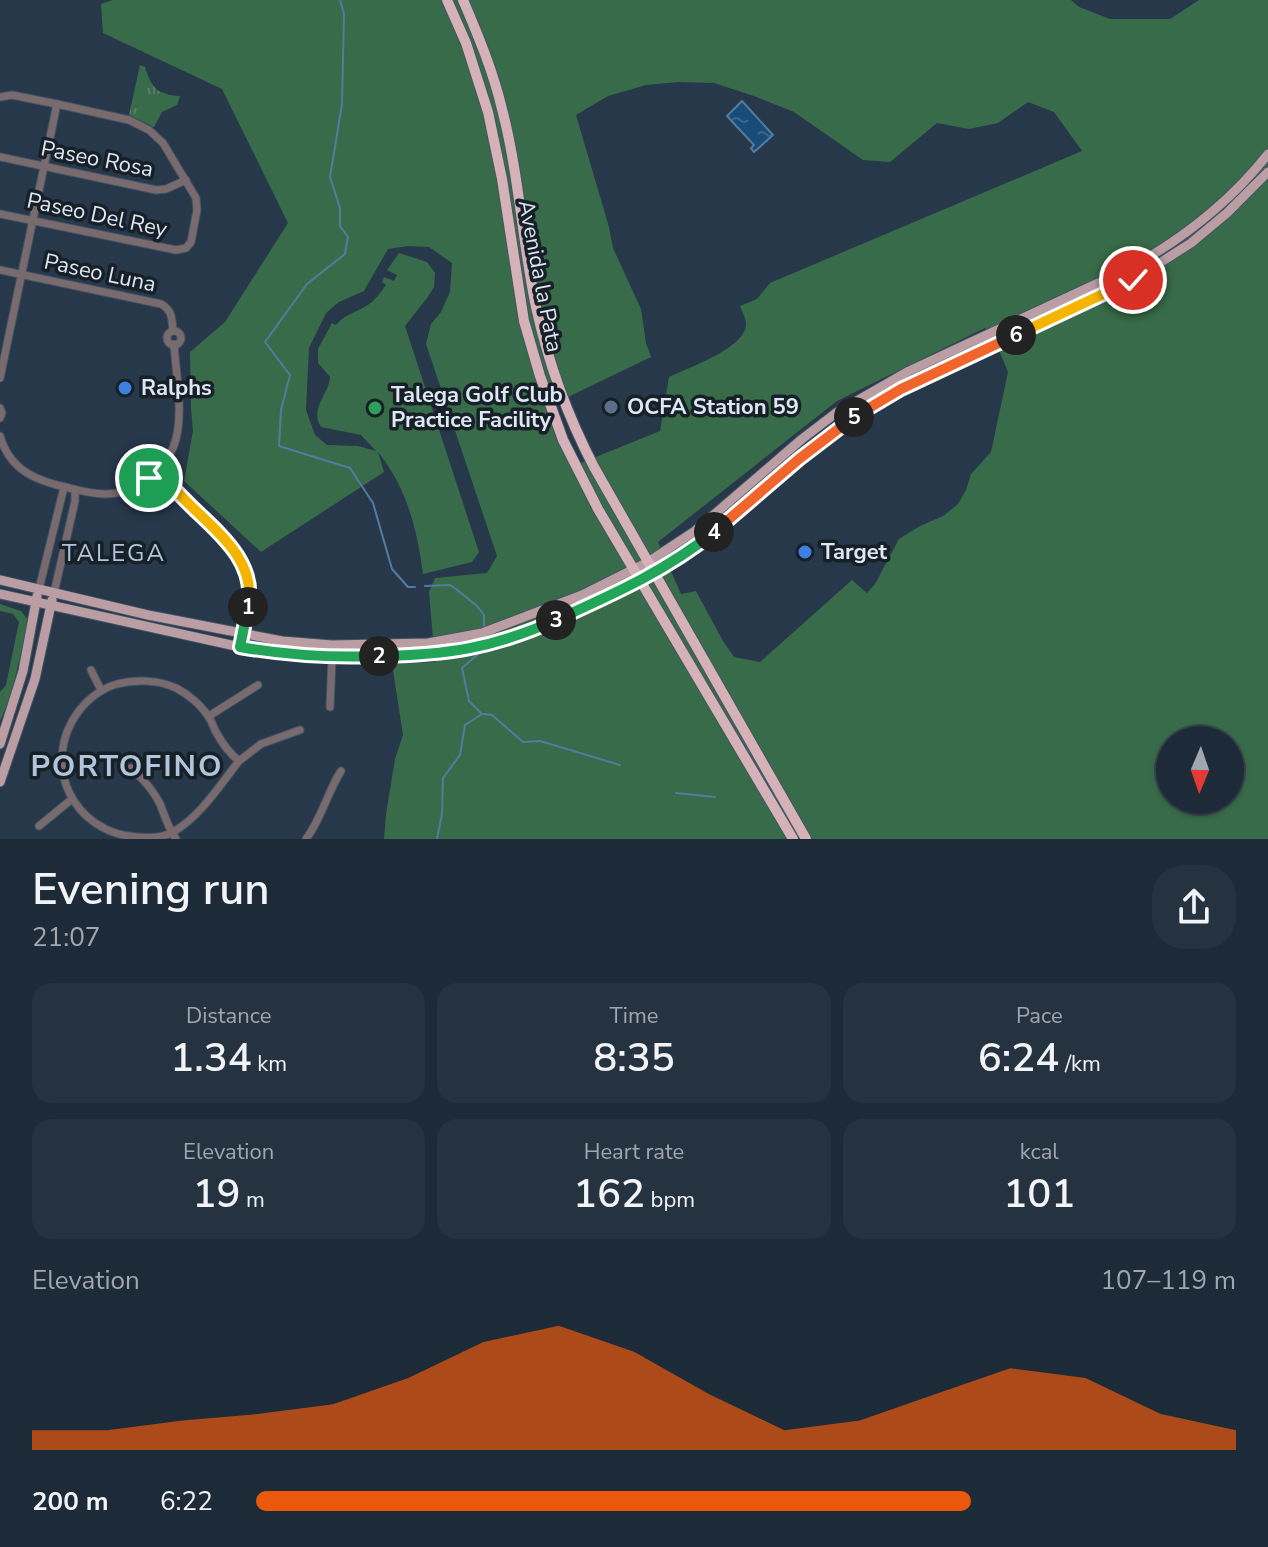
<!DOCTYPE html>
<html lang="en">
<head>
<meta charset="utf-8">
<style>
	body { margin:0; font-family:"Nunito Sans",sans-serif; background:#253240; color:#f1f3f6; height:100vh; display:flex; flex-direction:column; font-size:30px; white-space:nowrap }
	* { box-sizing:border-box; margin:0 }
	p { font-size:26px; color:#a0a7ae }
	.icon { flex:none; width:44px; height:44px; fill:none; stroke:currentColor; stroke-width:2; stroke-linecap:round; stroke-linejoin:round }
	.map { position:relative; height:839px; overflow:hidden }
	.drawer { display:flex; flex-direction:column; background:#1d2a38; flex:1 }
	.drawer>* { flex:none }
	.needle { width:52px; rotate:182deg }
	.controls { position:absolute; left:1156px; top:726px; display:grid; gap:16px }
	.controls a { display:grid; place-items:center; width:88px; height:88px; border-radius:50%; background:#1d2a38; box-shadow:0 2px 6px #0004,0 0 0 2px #3b4653; font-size:40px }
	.pin { position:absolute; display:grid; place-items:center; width:68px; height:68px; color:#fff; margin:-34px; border:4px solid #fff; border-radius:50%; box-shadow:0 2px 8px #0007 }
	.km { position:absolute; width:40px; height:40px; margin:-20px; border-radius:50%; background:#222; color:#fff; font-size:22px; line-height:40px; text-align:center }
	.round { display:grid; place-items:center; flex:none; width:84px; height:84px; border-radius:32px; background:#253240 }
	.summary { display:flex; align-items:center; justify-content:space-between; height:136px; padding:0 32px }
	h1 { font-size:44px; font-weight:600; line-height:60px }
	.stats { display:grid; grid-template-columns:repeat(3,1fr); gap:12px; height:136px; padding:8px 32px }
	.stats div { display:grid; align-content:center; border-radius:20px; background:#253240; text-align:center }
	.stats b { font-size:40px; font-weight:600 }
	.stats small { font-size:22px; font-weight:400 }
	.stats p { font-size:22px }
	.chart { height:224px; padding:16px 32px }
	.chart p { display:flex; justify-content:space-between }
	.chart svg { width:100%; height:144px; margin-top:8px; fill:#ea580c; opacity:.7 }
	ul { padding:0 32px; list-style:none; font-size:26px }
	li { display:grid; grid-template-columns:128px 96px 1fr; align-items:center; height:60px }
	li i { height:20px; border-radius:10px; background:#ea580c }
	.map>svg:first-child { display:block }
	.grass { fill:#386b49; fill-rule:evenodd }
	.park { fill:url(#park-tufts) }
	.water { fill:url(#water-ripples); stroke:#537b9d; stroke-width:2 }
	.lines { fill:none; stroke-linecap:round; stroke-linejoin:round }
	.stream { stroke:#537b9d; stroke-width:2 }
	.minor-casing { stroke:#445466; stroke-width:9 }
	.major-casing { stroke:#445466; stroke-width:11 }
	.highway-casing { stroke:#445466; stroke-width:12 }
	.minor { stroke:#796b6d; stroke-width:7 }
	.major { stroke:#ba9ea3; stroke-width:9 }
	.highway { stroke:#d4b2b8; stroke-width:10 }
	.split-1-casing { stroke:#fff; stroke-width:16 }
	.split-2-casing { stroke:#fff; stroke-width:16 }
	.split-3-casing { stroke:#fff; stroke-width:16 }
	.split-4-casing { stroke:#fff; stroke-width:16 }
	.split-5-casing { stroke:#fff; stroke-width:16 }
	.split-6-casing { stroke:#fff; stroke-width:16 }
	.split-7-casing { stroke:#fff; stroke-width:16 }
	.split-1 { stroke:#f5b400; stroke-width:10 }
	.split-2 { stroke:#22a559; stroke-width:10 }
	.split-3 { stroke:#22a559; stroke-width:10 }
	.split-4 { stroke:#22a559; stroke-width:10 }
	.split-5 { stroke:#f0652b; stroke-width:10 }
	.split-6 { stroke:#f0652b; stroke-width:10 }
	.split-7 { stroke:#f5b400; stroke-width:10 }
	.shop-dot { fill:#3f7fe0; stroke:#171f27; stroke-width:3 }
	.service-dot { fill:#5c6f8a; stroke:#171f27; stroke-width:3 }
	.leisure-dot { fill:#2e9e5b; stroke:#171f27; stroke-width:3 }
	.labels { text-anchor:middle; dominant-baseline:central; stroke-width:7; stroke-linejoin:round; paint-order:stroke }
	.street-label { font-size:22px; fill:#dee8f4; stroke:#171f27 }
	.poi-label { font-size:22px; font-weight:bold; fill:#dee8f4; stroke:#171f27; text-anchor:start }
	.neighbourhood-label { font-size:24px; letter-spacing:2px; fill:#b0c4dc; stroke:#171f27 }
	.district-label { font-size:30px; font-weight:bold; letter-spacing:2px; fill:#b0c4dc; stroke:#171f27 }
</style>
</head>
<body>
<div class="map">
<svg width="1268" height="839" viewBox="0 0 1268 839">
	<defs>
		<pattern id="park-tufts" width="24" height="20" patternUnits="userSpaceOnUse" patternTransform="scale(2)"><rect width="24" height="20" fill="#386b49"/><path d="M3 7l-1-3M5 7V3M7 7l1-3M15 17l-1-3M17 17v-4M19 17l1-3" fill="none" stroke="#548064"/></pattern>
		<pattern id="water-ripples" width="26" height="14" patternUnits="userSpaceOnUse" patternTransform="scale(2)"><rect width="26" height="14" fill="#174c78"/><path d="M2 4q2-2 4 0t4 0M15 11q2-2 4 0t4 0" fill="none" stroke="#38668c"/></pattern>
	</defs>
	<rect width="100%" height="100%" fill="#27384b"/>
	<g class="grass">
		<path d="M113 0H1071L1079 7 1110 19H1170L1199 0H1268V839H384L386 814 395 759 403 735 392 664 435 662 429 592 435 578 487 573 497 556 426 344 431 324 441 312 450 292 452 263 429 247 408 246 388 249 364 291 339 302 326 313 309 348 306 410 315 435 327 445 358 446 376 451 361 435 321 427C309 408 329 395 330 377L318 363V349L332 323 336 325C345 314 355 313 366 306 375 301 380 293 386 285L382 282 384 277 394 281 397 275 387 270 399 253 427 262 435 273 434 287 427 298 405 326 479 552 472 562 423 574C417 529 407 488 378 452L384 472 261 552 184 481 193 431 191 408 190 352 225 322 288 223 222 89 103 33 101 4ZM679 82 714 83 754 96 794 112 863 160 890 162 937 123 969 129 998 123 1028 102 1054 112 1082 151 770 283 757 299 740 306C742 312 746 318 746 324 746 348 688 368 669 377L660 431 571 467 554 433 547 407 651 357 646 343 641 309 613 248 609 227 576 115 608 96 646 85ZM985 328 994 338 1008 372 991 452 971 474 966 490 958 504 943 516 920 526 899 539 875 584 867 593 852 580 760 662 734 657 723 641 696 591 681 594 658 542 837 401ZM1170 740H1230V800H1170Z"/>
		<path d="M0 604 21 611 29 621 10 698 0 721V692L6 685 19 622 13 614 0 611Z"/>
	</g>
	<path class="park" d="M140 65 145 67C151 87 157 95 180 96L177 105 162 112 154 127 129 115Z"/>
	<path class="water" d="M742 101 773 135 754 152 751 148 754 145 727 116Z"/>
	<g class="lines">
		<g class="stream">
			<path d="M340 0 344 14 342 104 330 177 340 208V226L348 237 345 254 307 284 265 342 290 375 281 410 279 446 350 468 373 503 392 569 408 587H415"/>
			<path d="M425 586 450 585 456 589 477 606 484 615V627"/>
			<path d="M483 714 492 715 523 742 540 741 620 765"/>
			<path d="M676 793 715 797"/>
			<path d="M437 839 442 814 443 778 460 755 465 725 482 714 469 701 462 668 484 649"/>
		</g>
		<g class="minor-casing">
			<g id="minor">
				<path d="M0 97 12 95 57 104 129 120 149 130 163 143 196 198 197 210 191 242 186 248 176 250 0 214"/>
				<path d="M0 157 156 190 166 189 186 180"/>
				<path d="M0 270 161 304C172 310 172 318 173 331"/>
				<circle cx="174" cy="338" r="7"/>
				<path d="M0 378 57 104"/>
				<path d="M0 408 2 413 0 418"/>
				<path d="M0 436C10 471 37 481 69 488 81 491 93 494 105 494 133 494 161 473 173 448 185 420 176 375 174 344"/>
				<path d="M157 471 225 540 243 565 247 578 250 596 240 647"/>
				<path d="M39 589 64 487"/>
				<path d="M54 593 75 501V490"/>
				<path d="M91 670 101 690"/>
				<path d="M330 707 332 657"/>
				<path d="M209 716 258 685"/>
				<path d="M239 761C220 785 200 817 173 832 163 838 148 838 137 837 73 833 40 764 78 712 88 699 100 689 117 684 136 679 158 680 176 688 188 694 201 705 208 716 212 721 213 727 216 732 222 743 229 753 239 761L261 744 300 730"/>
				<path d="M131 768C142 778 153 789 160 804 165 816 168 828 176 839"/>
				<path d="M39 826 72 799"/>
				<path d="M306 839C322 818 327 793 341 771"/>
			</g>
		</g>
		<g class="major-casing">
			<g id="major">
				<path d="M0 580 148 615 282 641 332 645 428 643 482 633 582 595 648 562 695 531 802 439 836 413 909 371 1126 270C1180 241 1230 202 1268 154"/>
				<path d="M0 594 240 647 279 654 332 657 439 654 492 644 550 623 586 607 655 573 702 541 840 427 867 407 901 389 1133 280 1191 243 1227 213 1268 172"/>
				<path d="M0 744 23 671 37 596"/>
				<path d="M0 782 35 679 52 600"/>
			</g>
		</g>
		<g class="highway-casing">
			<g id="highway">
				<path d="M447 0 466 43 488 112 502 179 524 321 540 376 563 440 598 509 793 839"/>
				<path d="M463 0C478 35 493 71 502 109 519 174 522 241 536 307 548 362 568 417 594 467L806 839"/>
			</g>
		</g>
		<use href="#minor" class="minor"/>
		<use href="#major" class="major"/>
		<use href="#highway" class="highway"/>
	</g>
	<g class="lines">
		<g class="split-1-casing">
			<path id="split-1" d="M149 478 157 471C168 483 180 495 192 507 220 534 257 563 248 607"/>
		</g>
		<g class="split-2-casing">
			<path id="split-2" d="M248 607 240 647C286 655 332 658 379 656"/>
		</g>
		<g class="split-3-casing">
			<path id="split-3" d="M379 656C447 655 493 648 556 620"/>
		</g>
		<g class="split-4-casing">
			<path id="split-4" d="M556 620C611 595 666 571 714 532"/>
		</g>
		<g class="split-5-casing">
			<path id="split-5" d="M714 532 799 459 854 417"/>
		</g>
		<g class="split-6-casing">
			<path id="split-6" d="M854 417 901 389 1016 335"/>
		</g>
		<g class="split-7-casing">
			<path id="split-7" d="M1016 335 1133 280"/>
		</g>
		<use href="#split-1" class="split-1"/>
		<use href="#split-2" class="split-2"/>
		<use href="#split-3" class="split-3"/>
		<use href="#split-4" class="split-4"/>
		<use href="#split-5" class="split-5"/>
		<use href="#split-6" class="split-6"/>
		<use href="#split-7" class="split-7"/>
	</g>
	<g class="shop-dot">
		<circle cx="125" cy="388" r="8"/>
		<circle cx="805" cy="552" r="8"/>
	</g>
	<circle class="service-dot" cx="611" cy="407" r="8"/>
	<circle class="leisure-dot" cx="375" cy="408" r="8"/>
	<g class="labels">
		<g class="street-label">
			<text transform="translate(97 159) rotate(11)">Paseo Rosa</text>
			<text transform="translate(97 215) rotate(12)">Paseo Del Rey</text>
			<text transform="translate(100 273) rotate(12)">Paseo Luna</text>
			<text transform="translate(540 276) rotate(79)">Avenida la Pata</text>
		</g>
		<g class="poi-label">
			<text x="141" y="388">Ralphs</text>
			<text x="391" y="395">Talega Golf Club<tspan x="391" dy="25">Practice Facility</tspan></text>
			<text x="627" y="407">OCFA Station 59</text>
			<text x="821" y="552">Target</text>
		</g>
		<g class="neighbourhood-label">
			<text x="114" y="553">TALEGA</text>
		</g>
		<g class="district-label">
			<text x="127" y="766">PORTOFINO</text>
		</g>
	</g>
</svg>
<div class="controls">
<a><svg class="needle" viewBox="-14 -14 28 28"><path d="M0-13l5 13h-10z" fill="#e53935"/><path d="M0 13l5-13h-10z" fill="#a0a7ae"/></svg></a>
</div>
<div class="pin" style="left:149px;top:478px;background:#1e9e55"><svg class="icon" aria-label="arrive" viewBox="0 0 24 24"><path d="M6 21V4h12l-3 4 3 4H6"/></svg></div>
<div class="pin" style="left:1133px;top:280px;background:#d93025"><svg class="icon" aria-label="check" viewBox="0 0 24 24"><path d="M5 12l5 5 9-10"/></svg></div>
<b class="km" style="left:248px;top:607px">1</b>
<b class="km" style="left:379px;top:656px">2</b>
<b class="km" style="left:556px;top:620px">3</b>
<b class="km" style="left:714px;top:532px">4</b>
<b class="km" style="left:854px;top:417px">5</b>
<b class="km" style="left:1016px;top:335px">6</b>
</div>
<section class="drawer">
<div class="summary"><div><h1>Evening run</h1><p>21:07</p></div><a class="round"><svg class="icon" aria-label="share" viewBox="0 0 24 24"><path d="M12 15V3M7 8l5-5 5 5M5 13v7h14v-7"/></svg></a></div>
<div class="stats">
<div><p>Distance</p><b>1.34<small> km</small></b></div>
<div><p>Time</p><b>8:35</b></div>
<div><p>Pace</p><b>6:24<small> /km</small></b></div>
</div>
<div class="stats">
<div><p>Elevation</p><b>19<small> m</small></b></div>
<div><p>Heart rate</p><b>162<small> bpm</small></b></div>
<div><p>kcal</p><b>101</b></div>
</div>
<div class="chart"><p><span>Elevation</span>107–119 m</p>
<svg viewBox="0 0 160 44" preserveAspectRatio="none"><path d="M0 44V38L10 38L20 35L30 33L40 30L50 22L60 11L70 6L80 14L90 27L100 38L110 35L120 27L130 19L140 22L150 33L160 38V44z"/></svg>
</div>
<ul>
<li><b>200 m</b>6:22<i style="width:73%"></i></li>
</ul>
</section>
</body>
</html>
